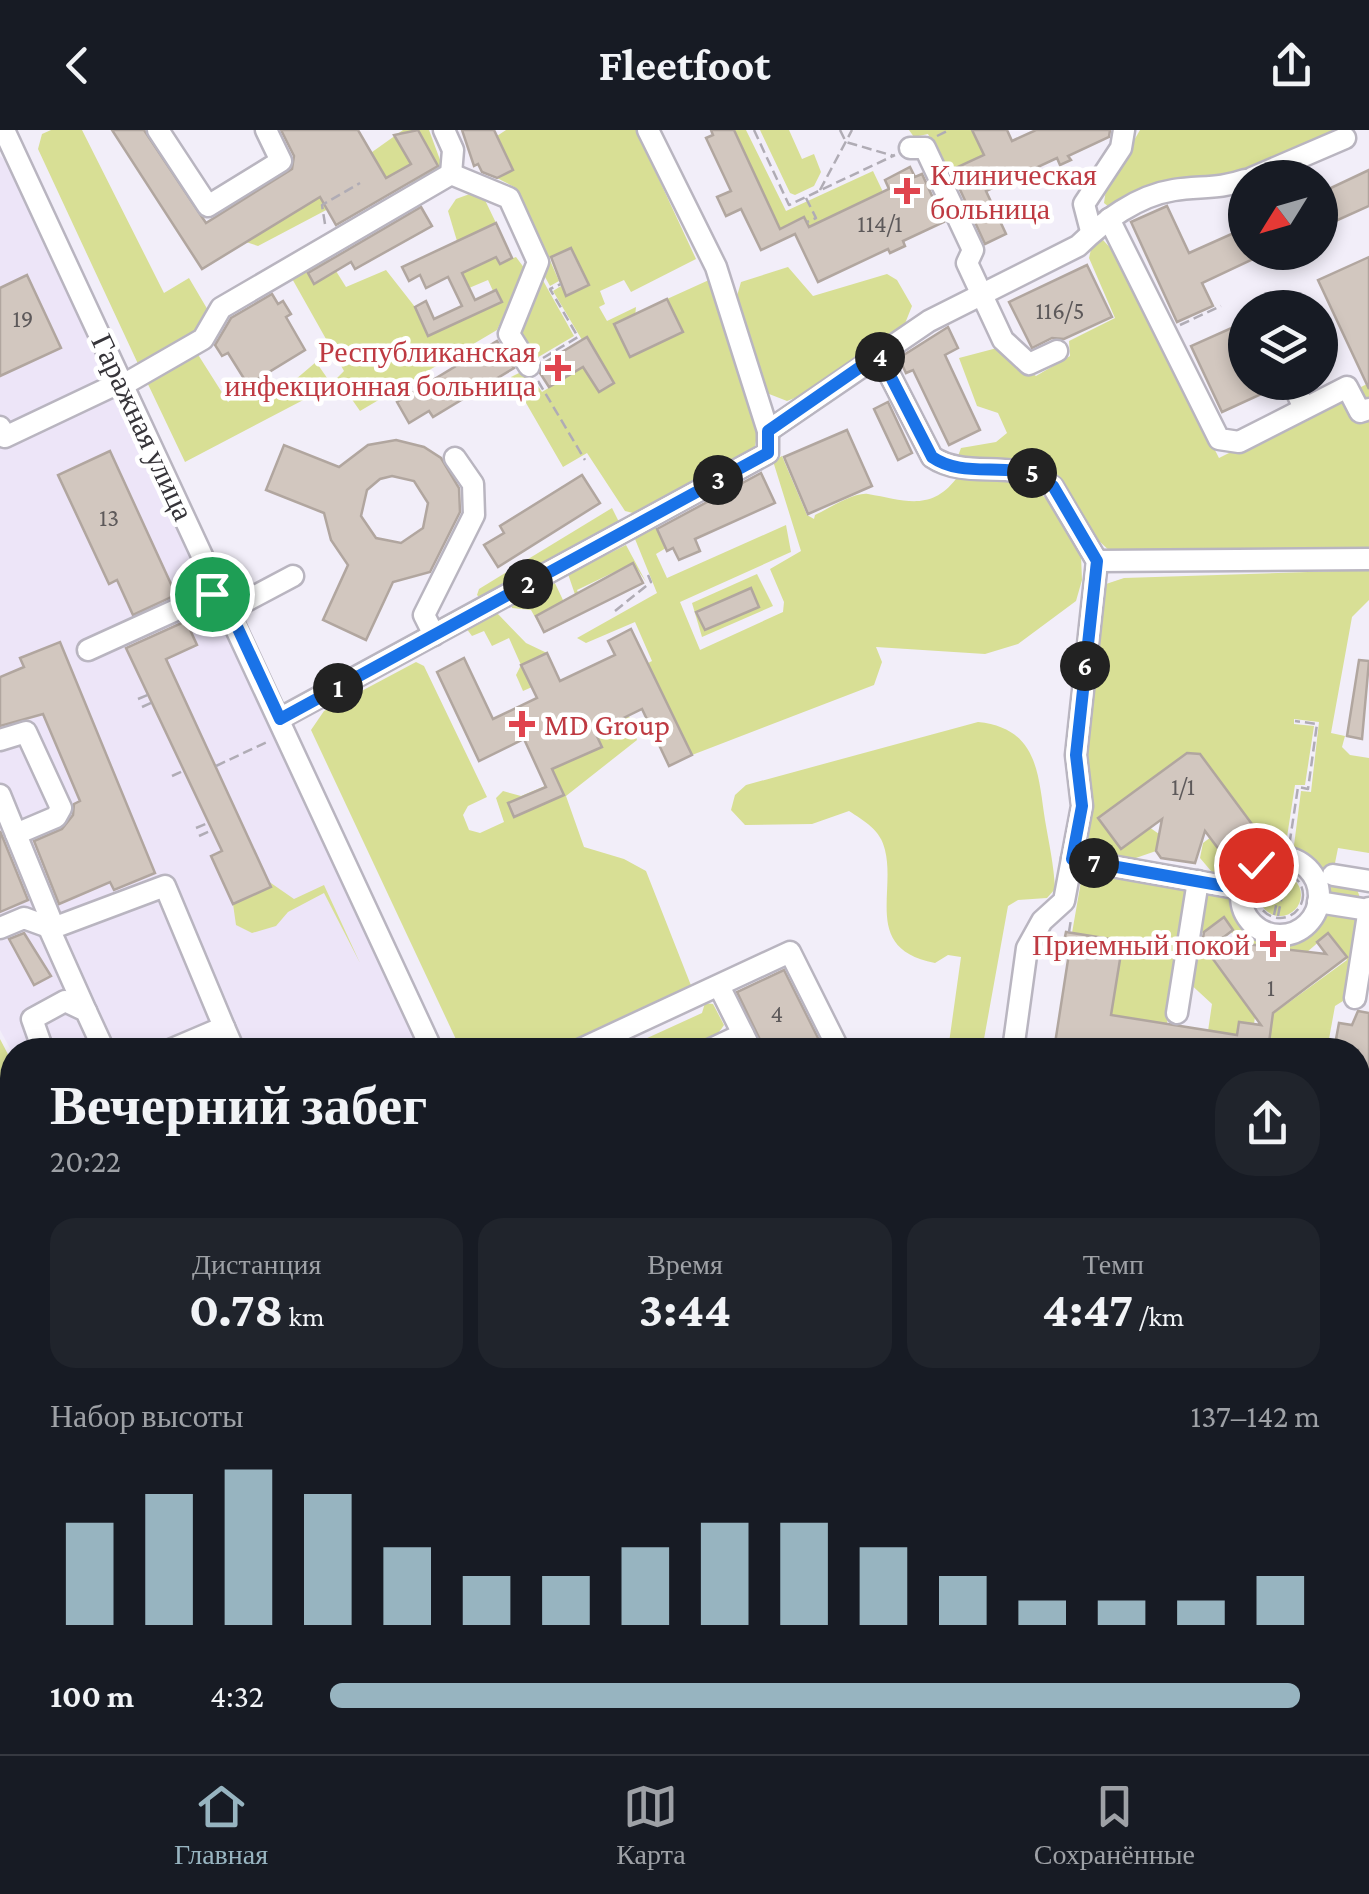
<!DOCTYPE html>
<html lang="ru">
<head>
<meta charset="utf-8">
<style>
	body { margin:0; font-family:"Crimson Pro",serif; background:#20242c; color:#f1f3f6; height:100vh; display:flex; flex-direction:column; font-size:38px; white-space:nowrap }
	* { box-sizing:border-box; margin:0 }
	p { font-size:32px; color:#9ea1a6 }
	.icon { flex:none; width:55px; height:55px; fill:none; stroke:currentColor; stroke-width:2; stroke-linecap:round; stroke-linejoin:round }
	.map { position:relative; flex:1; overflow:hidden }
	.side { position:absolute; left:0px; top:908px; width:1370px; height:718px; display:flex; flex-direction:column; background:#171b24; border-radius:40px 40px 0 0; box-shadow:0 5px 15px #0003 }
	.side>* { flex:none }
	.needle { width:65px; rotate:233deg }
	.buttons { position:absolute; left:1228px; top:30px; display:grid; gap:20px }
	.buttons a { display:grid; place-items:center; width:110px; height:110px; border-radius:50%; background:#171b24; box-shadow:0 5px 15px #0003; font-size:50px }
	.pin { position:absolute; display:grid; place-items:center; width:85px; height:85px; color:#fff; margin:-42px; border:5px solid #fff; border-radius:50%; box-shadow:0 2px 10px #0007 }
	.km { position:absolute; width:50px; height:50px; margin:-25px; border-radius:50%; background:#222; color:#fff; font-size:28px; line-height:50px; text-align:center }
	.round { display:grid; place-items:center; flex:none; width:105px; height:105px; border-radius:40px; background:#20242c }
	.overview { display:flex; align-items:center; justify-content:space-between; height:170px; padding:0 50px }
	h1 { font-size:55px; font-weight:700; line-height:75px }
	.stats { display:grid; grid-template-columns:repeat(3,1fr); gap:15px; height:170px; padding:10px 50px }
	.stats div { display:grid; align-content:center; border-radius:25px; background:#20242c; text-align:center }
	.stats b { font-size:50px; font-weight:700 }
	.stats small { font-size:28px; font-weight:400 }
	.stats p { font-size:28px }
	.chart { height:280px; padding:20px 50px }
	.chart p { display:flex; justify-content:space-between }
	.chart svg { width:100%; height:180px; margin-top:10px; stroke:#97b4c0; stroke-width:6 }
	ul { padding:0 50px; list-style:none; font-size:32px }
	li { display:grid; grid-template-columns:160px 120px 1fr; align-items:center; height:75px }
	li i { height:25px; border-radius:12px; background:#97b4c0 }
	header { display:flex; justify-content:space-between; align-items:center; height:130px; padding:0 50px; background:#171b24; font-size:45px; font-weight:700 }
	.tabs { display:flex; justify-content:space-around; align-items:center; height:140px; border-top:2px solid #363941; background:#171b24; font-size:28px; color:#9ea1a6 }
	.tabs a { display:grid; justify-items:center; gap:5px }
	.tabs .active { color:#97b4c0 }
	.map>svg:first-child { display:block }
	.built { fill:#ede5f8 }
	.green { fill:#d8df95 }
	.building { fill:#d2c7bf; stroke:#b1a69f; stroke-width:2.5; fill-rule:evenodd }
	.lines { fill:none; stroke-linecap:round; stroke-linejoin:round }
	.minor-casing { stroke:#b9b5c0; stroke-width:25 }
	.path { stroke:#b0acb5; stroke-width:2.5; stroke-dasharray:10 5; stroke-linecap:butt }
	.minor { stroke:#fff; stroke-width:20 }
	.route-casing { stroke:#fff; stroke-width:20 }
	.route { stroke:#1a73e8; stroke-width:12 }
	.health-dot { fill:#e0444e; stroke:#fff; stroke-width:4 }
	.labels { text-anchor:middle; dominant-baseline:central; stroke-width:9; stroke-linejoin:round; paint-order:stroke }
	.number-label { font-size:25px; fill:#5d595a }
	.health-label { font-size:30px; fill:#be3a42; stroke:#fff; text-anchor:start }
	.street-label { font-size:30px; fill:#363439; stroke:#fff }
</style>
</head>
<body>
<header><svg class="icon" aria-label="back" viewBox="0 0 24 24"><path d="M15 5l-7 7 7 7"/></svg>Fleetfoot<svg class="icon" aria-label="share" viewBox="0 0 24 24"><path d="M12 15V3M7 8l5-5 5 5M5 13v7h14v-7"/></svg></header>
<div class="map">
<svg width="1369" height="1624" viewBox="0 0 1369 1624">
	<rect width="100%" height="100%" fill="#f2eef9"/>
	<g class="built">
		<path d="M0 26 10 35 423 920 12 922 0 900Z"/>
		<path d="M745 1612 750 1624H438L416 1613Z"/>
	</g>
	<g class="green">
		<path d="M51 0H82L164 163 189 148 209 182 195 207 139 236 38 19 42 4Z"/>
		<path d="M403 0H429L443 38 414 57 404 39 258 116 246 112Z"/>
		<path d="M506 0H636L696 129 631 162 624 150 600 161 605 174 599 177 607 191 636 177 631 227 682 202 667 169 709 150 758 301 754 321 633 383 625 381 587 323 563 337 511 247 527 239 542 262 599 227 587 208 582 210 553 161 561 156 567 166 589 155 570 118 549 128 559 151 550 156 539 136 548 128 516 58 497 48 513 40 497 6Z"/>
		<path d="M734 0H746L786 81 873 41 883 62 809 97 804 87 780 99Z"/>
		<path d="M760 0H789L802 29 814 24 821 42 814 56 795 65 790 63Z"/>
		<path d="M909 0H972L984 25 946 42 928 4 914 7Z"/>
		<path d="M1140 0H1332V2L1269 35 1109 77 1104 73 1106 59Z"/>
		<path d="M475 62 484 68 496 93 457 111 448 81 456 69Z"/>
		<path d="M1103 110 1116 124 1219 328 1369 253V422L1113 424 1086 399 1058 352 962 331 958 326 961 318 996 312 1007 303 998 283 977 276 959 228 997 218 1036 246 1070 226 1069 211 1115 188 1089 128 1092 115Z"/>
		<path d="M490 113 500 133 516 127 525 139 497 200 360 281 337 248 344 241 290 145 326 125 346 157 386 140 415 177 429 206 474 185 469 172 493 161 488 150 469 158 460 140 489 130 483 116Z"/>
		<path d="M788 137 813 166 887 144 897 150 912 176 904 196 805 264 787 271 764 262 735 173 741 152Z"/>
		<path d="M541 147 574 206 535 229 515 203Z"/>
		<path d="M197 223 228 272 261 246 275 267 316 232 332 255 185 332 145 248Z"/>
		<path d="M782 326 807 385 814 389 815 385C828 379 854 362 868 364 904 370 930 382 956 349L1026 350 1055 377 1081 426 1082 450 1076 471 1018 514 985 524 876 517 882 532 874 555 692 625 648 533 652 531 635 492 586 513 577 508 657 463 635 409 654 390 666 418 656 424 667 448 786 395 791 422 680 472 700 520 783 482 784 472 770 439 801 421 773 331Z"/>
		<path d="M612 378 620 394 481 469 477 465 479 459Z"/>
		<path d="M626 415 646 452 633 433 577 460 586 481 580 479 568 444Z"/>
		<path d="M1369 440V470L1352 487 1331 603 1345 606 1342 617 1350 625 1369 628V723L1338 718 1334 738 1357 759 1360 768 1325 766 1314 739 1293 723 1301 661 1311 662 1319 592 1294 589V594L1314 596 1305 655H1295L1285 720 1265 721 1236 743 1229 738 1217 748 1200 728 1203 713 1211 707 1235 741 1265 718 1200 624 1149 697 1159 704 1156 721 1130 730 1087 720 1091 669 1085 622 1103 455 1124 448Z"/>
		<path d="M757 444 773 476 702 507 692 473Z"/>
		<path d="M553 449 572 489 544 503 531 480 512 478 510 471Z"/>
		<path d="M497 483 526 513 547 523 532 557 523 561 516 545 521 535 509 508 492 516 484 501 472 506 466 498Z"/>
		<path d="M416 532 424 536 487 667 468 676 463 685 469 700 480 703 504 692 496 668 503 661 521 666 545 656 543 643 593 596 602 598 629 586 637 610 566 666 584 717 624 729 646 741 692 858 689 863 562 920H461L311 600 324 581Z"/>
		<path d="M978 592C1038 598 1038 644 1045 690 1049 714 1054 735 1055 759L1047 768 1018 770 1008 776 982 920H948L961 827 948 825 935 833C863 819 896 764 885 720 881 700 864 691 849 681L812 694 745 695 731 680 735 665 746 655Z"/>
		<path d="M1083 740 1187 758 1167 894 1111 888 1123 811 1072 803Z"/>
		<circle cx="1280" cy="765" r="21"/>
		<path d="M268 751 294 769 324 755 360 833 324 763 288 782 276 796 252 803 236 795 233 774 270 757Z"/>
		<path d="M1202 762 1232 766 1241 792 1263 810 1262 816 1238 813 1223 788 1197 807 1255 887 1254 894 1239 892 1237 905 1208 901 1212 874 1186 850Z"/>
		<path d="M1328 783 1359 789 1351 866 1335 876 1327 920 1275 912 1273 917 1268 916 1271 897 1264 896 1265 890 1347 830 1328 804 1307 822 1283 819 1284 812 1310 803Z"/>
		<path d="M705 873 713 874 724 895C705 927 652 920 621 920L702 883Z"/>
		<path d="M0 909 12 932V1498L0 1492Z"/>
		<path d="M1367 1123 1369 1321 1358 1329V1132Z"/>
		<path d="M0 1531 12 1536V1612L196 1613 224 1624H0Z"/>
		<path d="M798 1612 930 1613 938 1624H792Z"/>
		<path d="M309 1613H429L451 1624H335Z"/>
	</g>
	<g class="building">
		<path d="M112 0H144L206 93 292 39 294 26 281 0H358L386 48 411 34 394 5 418 0 438 36 336 95 320 67 202 139Z"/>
		<path d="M462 0H494L513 40 497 48 482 42 478 34 474 36Z"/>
		<path d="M711 0H734L780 99 804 87 809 97 889 59 885 50 910 37 915 47 922 44 944 92 903 111 905 116 890 123 888 119 818 152 795 104 761 120 741 79 726 86 717 67 731 61 706 8 713 5Z"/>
		<path d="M972 0H1007L1012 11 1036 0H1110L1109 7 1068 26 1071 30 1060 35 1057 28 986 61 1006 104 985 114 951 40 984 25Z"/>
		<path d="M1369 40V76L1320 98V63Z"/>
		<path d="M1167 76 1189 123 1245 98V122H1268L1202 153 1213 176 1177 192 1131 92Z"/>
		<path d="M421 77 432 96 355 139 351 132 314 154 308 143Z"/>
		<path d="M496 93 512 128 500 134 496 127 462 143 475 170 496 160 502 172 428 206 415 177 426 171 434 189 462 176 448 147 426 158 420 145 409 151 402 137Z"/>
		<path d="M571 118 589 155 566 166 551 127Z"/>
		<path d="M1369 127V259L1318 150Z"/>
		<path d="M1087 135 1112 187 1064 209 1052 208 1032 218 1009 172Z"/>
		<path d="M27 145 61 218 0 246V158Z"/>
		<path d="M272 164 278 174 283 171 291 184 286 187 305 220 248 255 228 223 222 226 215 215 231 188Z"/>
		<path d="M667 169 683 202 630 227 614 194Z"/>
		<path d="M1245 192V252L1279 256 1222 282 1191 216Z"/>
		<path d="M948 197 958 218 945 225 980 300 949 315 913 240 906 243 899 228Z"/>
		<path d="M587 207 614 253 599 262 583 237 549 257 540 243 542 234Z"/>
		<path d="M497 211 514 238 433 287 429 281 409 293 397 272Z"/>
		<path d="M888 272 912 323 898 330 874 279Z"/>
		<path d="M847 300 872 356 808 384 784 327Z"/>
		<path d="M396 310 424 317 441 328 459 358 460 382 430 442 393 452 366 510 323 490 348 435 331 410 324 383 266 360 284 315 339 337 368 315ZM392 346 414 351 428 373 423 398 401 413 376 408 361 386 367 360 380 349Z"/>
		<path d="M110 321 176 465 133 485 117 450 109 454 58 345Z"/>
		<path d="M761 343 775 373 695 409 700 421 679 430 673 418 667 421 657 399Z"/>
		<path d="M582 345 600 373 498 437 484 415 504 403 500 396Z"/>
		<path d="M633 433 643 453 544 502 536 486Z"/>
		<path d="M751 458 759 477 705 500 696 482Z"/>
		<path d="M186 491 197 515 166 529 271 757 233 774 211 726 222 721 126 518Z"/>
		<path d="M631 499 692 625 669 636 642 579 595 602 602 617 552 639 564 665 514 687 508 673 546 657 524 609 479 631 437 542 464 528 493 589 537 568 521 535 547 523 560 551 615 525 608 511Z"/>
		<path d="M60 512 155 743 114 760 110 752 59 774 34 711 62 699 73 685 74 674 80 671 43 584 0 596V547L24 537 20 528Z"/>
		<path d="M1359 530 1369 531 1362 609 1347 606Z"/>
		<path d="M1187 623 1200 624 1263 709 1260 711 1265 719 1235 741 1205 701 1195 733 1161 728 1156 721 1162 689 1121 719 1098 688Z"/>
		<path d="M0 701 28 770 0 782Z"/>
		<path d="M1224 787 1233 800 1220 810 1262 816 1263 807 1284 810 1282 819 1326 824 1317 812 1328 803 1347 827 1273 883 1268 920H1054L1070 817 1063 816 1066 802 1123 811 1111 885 1237 905 1239 892 1261 895 1202 814 1204 802Z"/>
		<path d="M24 803 51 846 34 855 9 809Z"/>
		<path d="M784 840 824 920 764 918 737 862Z"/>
		<path d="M1358 881 1369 883V995L1364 1026 1358 1025V920H1334L1339 893 1352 895Z"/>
		<path d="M12 1019V1233L0 1238V1024Z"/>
		<path d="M971 1612H1049L1071 1624H987Z"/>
	</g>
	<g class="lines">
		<g class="minor-casing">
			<g id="minor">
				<path d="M4 0 432 920"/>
				<path d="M158 0 208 76 281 31 266 0"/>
				<path d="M444 0 453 20 451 44"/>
				<path d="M910 18H925L973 120 967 133 1003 210 1029 234 1057 221"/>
				<path d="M451 44 509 68 538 132 509 204 529 236"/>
				<path d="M1252 48 1345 8"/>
				<path d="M1109 89 1219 309 1239 312 1347 257 1360 282 1369 279"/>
				<path d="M1091 101 1084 74 1121 18 1124 0"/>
				<path d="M879 224 932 327C968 351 1017 326 1053 357L1097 431 1076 625 1082 676 1064 771 1042 791 1027 818 1013 920"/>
				<path d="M1292 252 1304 278"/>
				<path d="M123 255 203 209 221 178 451 44"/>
				<path d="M0 297 5 307 121 252"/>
				<path d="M768 301 929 191 1078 116C1104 91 1136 66 1174 60 1199 56 1220 59 1245 50"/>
				<path d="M1097 431 1369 429"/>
				<path d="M229 480 293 446"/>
				<path d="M434 505 424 485 474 385 473 354 455 328"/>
				<path d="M88 520 220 460"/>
				<path d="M279 589 768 323V301L716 137 648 0"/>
				<path d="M0 610 26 602 61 678 56 687 16 704"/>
				<path d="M0 665 53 795"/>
				<circle cx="1280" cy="766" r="39"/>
				<path d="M1072 729 1241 759"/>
				<path d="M1333 745 1369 751"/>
				<path d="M1318 772 1369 780"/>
				<path d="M48 796 86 881"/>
				<path d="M0 798 24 788 46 796 61 795 165 756 224 897"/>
				<path d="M719 856 751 920"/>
				<path d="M1355 868 1369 778"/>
				<path d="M1177 883 1198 751"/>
				<path d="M43 920 32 889 65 871 86 881 104 920"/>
				<path d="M170 920 224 897 234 920"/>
				<path d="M579 920 790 822 839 920"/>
				<path d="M709 920 743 904"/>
				<path d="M0 1008 12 1004"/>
				<path d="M1358 1112 1369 1114"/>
				<path d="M0 1260 12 1256"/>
				<path d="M1358 1430 1369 1355"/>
				<path d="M0 1505 12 1510"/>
				<path d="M254 1612 281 1624"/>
				<path d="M949 1612 963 1624"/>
				<path d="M1143 1612 1165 1624"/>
				<path d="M760 1623 775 1612"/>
				<path d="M481 1624 484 1612"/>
				<path d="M640 1624 643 1612"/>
				<path d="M1183 1624 1185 1612"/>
				<path d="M1243 1624 1249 1612"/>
				<path d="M1305 1624 1311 1612"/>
			</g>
		</g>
		<g class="path">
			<path d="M754 0 789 75 895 25"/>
			<path d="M840 0 846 12 894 26"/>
			<path d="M937 6 949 0"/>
			<path d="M820 60 852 0"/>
			<path d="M806 68 816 88 807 92"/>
			<path d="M325 94 322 75 360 53"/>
			<path d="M1180 195 1221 176"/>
			<path d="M543 228 578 207 550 159 561 154"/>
			<path d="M538 251 585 330"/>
			<path d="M615 481 651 452 648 445"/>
			<path d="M190 500 211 490"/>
			<path d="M138 569 150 564"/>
			<path d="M142 577 153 572"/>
			<path d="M216 636 267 612"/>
			<path d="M172 646 185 640"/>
			<path d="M196 698 208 693"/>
			<path d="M199 706 212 700"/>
			<circle cx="1280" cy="765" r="23"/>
			<path d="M1285 743 1298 657 1308 659 1317 594 1295 591"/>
			<path d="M1274 785 1283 744"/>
			<path d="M1278 786 1286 745"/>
			<path d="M1069 802 1071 789"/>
			<path d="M0 1482 12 1470"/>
			<path d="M0 1558 12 1582"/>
			<path d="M29 1612 35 1624"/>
			<path d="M123 1612 131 1624"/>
			<path d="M613 1612 624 1616"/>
		</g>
		<use href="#minor" class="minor"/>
	</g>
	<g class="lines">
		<g class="route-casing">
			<path id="route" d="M212 464 220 460 280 589 768 323V301L879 224 932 327C968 352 1017 326 1053 356L1097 431 1076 625 1082 676 1072 729 1241 759 1256 735"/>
		</g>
		<use href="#route" class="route"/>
	</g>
	<g class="health-dot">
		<path d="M902 46h10v10h10v10h-10v10h-10v-10h-10v-10h10z"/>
		<path d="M553 223h10v10h10v10h-10v10h-10v-10h-10v-10h10z"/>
		<path d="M517 579h10v10h10v10h-10v10h-10v-10h-10v-10h10z"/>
		<path d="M1268 799h10v10h10v10h-10v10h-10v-10h-10v-10h10z"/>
	</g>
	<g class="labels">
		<g class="number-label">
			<text x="880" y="93">114/1</text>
			<text x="1060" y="180">116/5</text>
			<text x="23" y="188">19</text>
			<text x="109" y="387">13</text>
			<text x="1183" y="656">1/1</text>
			<text x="1271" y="857">1</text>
			<text x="777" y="883">4</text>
		</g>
		<g class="health-label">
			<text x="930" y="44">Клиническая<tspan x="930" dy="34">больница</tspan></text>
			<text x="536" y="221" text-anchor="end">Республиканская<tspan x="536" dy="34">инфекционная больница</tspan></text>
			<text x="544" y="594">MD Group</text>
			<text x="1250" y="814" text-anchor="end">Приемный покой</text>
		</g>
		<g class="street-label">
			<text transform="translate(143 297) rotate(65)">Гаражная улица</text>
		</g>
	</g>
</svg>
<div class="buttons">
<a><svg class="needle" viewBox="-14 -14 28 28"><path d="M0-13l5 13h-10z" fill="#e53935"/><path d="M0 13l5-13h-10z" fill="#9ea1a6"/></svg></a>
<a><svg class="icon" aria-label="layers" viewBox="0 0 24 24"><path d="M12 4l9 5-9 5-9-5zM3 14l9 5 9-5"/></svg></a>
</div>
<div class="pin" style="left:212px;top:464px;background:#1e9e55"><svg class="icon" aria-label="arrive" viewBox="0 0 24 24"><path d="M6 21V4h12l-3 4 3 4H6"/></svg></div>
<div class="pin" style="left:1256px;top:735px;background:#d93025"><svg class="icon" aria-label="check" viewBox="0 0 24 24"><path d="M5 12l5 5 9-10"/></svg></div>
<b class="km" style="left:338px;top:558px">1</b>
<b class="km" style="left:528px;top:454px">2</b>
<b class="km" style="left:718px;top:350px">3</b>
<b class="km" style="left:880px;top:227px">4</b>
<b class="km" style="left:1032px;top:343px">5</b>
<b class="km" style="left:1085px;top:536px">6</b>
<b class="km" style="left:1094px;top:733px">7</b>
<section class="side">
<div class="overview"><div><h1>Вечерний забег</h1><p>20:22</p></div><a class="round"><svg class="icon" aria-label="share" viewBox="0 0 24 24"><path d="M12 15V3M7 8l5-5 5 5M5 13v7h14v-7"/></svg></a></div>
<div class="stats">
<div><p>Дистанция</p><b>0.78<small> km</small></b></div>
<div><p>Время</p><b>3:44</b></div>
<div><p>Темп</p><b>4:47<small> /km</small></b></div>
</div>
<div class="chart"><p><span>Набор высоты</span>137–142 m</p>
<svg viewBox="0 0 160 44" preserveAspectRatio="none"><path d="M5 44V19M15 44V12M25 44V6M35 44V12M45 44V25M55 44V32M65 44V32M75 44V25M85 44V19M95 44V19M105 44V25M115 44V32M125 44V38M135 44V38M145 44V38M155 44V32"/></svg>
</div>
<ul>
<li><b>100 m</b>4:32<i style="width:98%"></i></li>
</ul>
</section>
</div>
<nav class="tabs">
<a class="active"><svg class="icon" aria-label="home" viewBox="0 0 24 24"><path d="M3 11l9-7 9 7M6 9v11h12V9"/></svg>Главная</a>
<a><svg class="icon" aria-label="map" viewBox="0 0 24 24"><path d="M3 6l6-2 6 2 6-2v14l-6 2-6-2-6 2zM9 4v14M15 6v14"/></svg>Карта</a>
<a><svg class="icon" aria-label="saved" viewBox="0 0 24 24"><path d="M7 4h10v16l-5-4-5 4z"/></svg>Сохранённые</a>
</nav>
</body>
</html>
